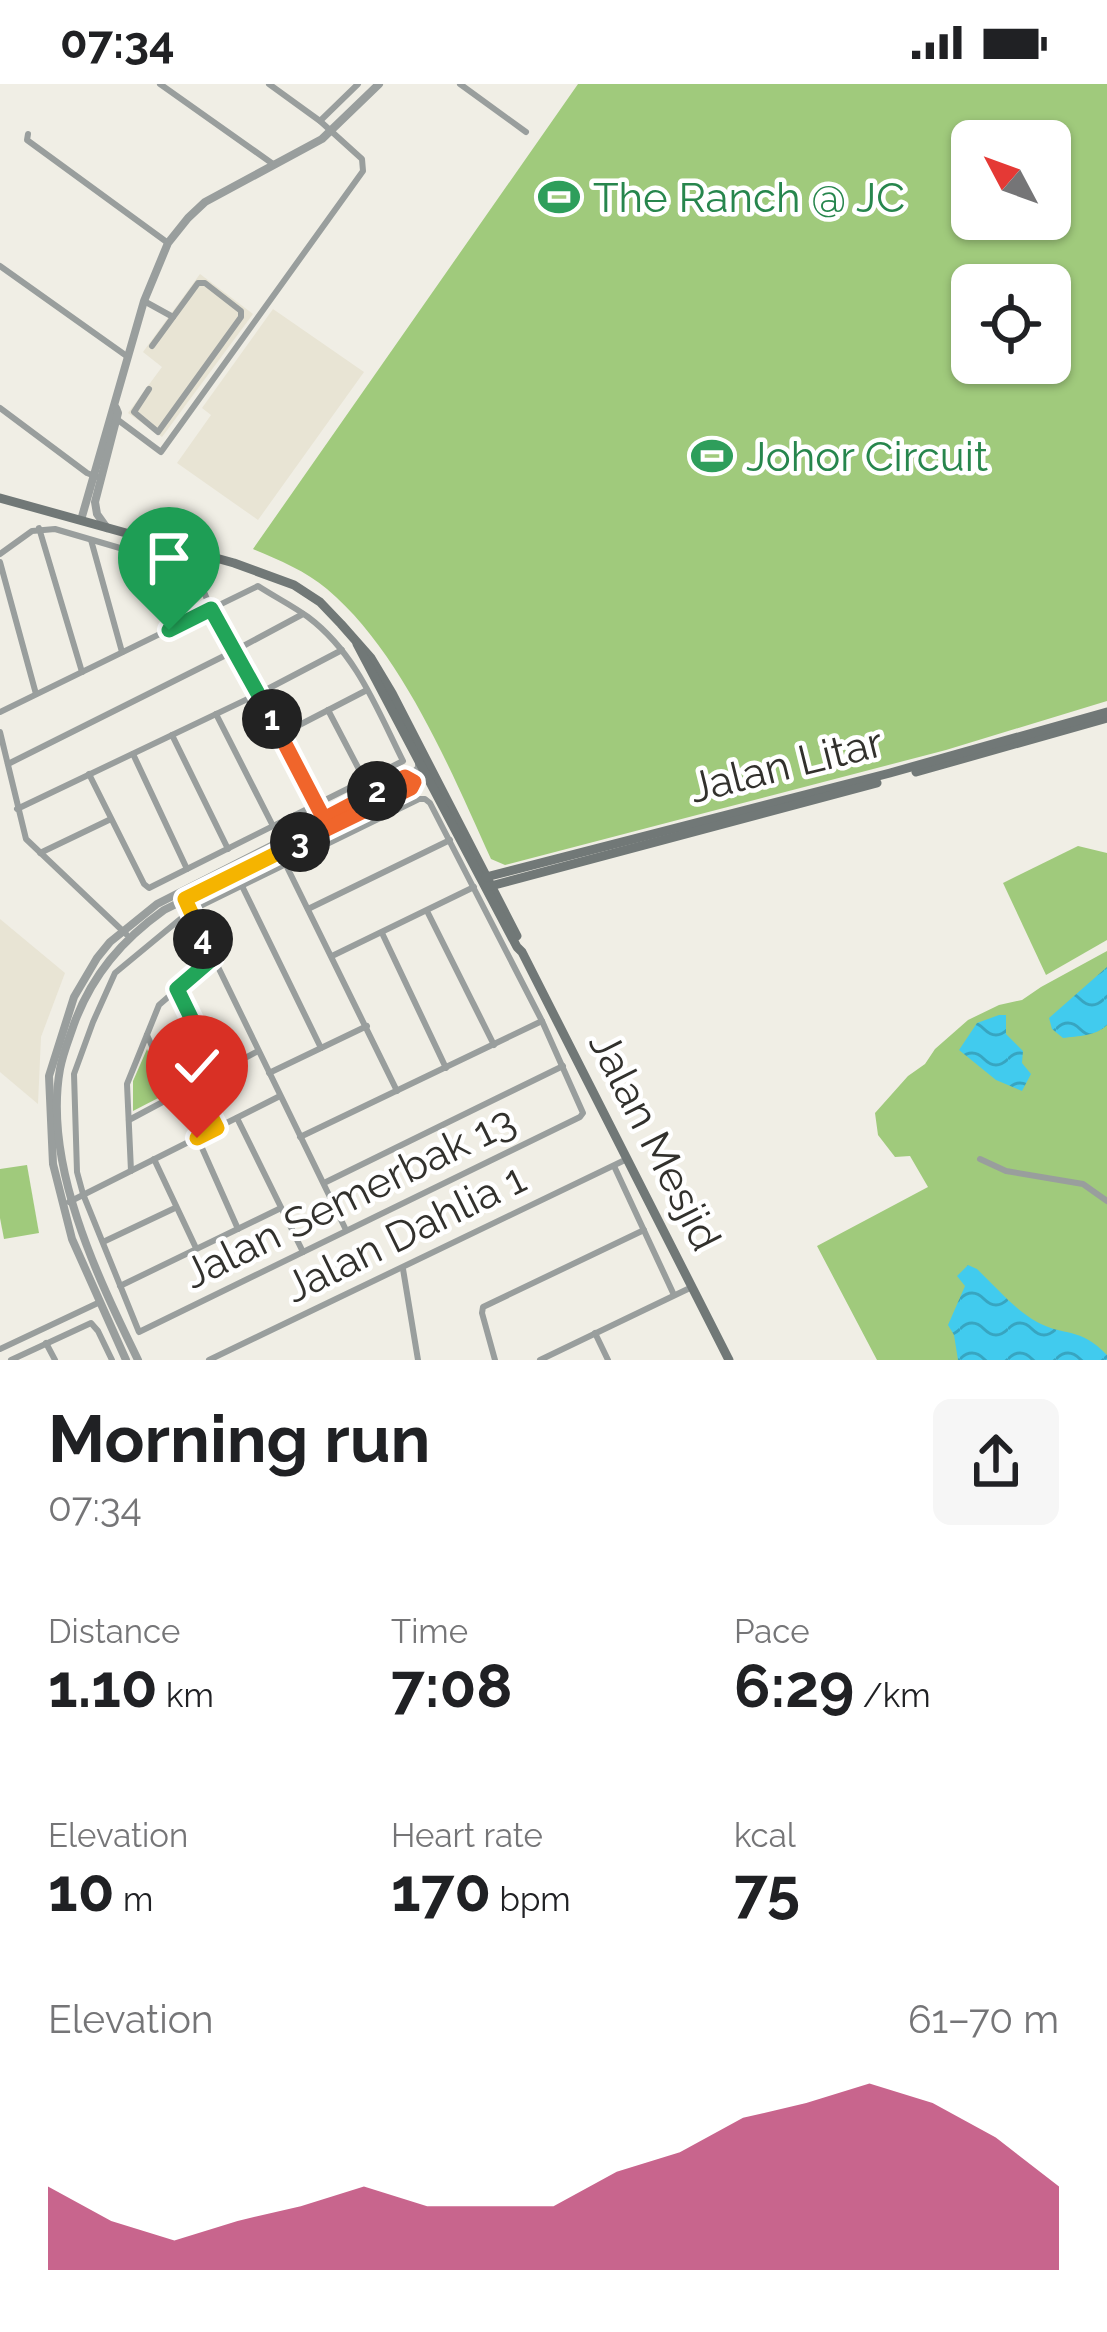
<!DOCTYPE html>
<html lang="en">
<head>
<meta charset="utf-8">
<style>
	body { margin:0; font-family:Raleway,sans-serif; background:#f6f6f6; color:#202124; height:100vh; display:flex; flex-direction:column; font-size:45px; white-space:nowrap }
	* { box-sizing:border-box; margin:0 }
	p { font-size:39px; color:#757577 }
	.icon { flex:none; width:66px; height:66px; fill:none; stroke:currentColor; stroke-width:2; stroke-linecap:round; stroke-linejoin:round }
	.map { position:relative; height:1276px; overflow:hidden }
	.details { display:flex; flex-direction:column; background:#fff; flex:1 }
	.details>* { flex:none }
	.needle { width:78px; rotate:311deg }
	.tools { position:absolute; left:951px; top:36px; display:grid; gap:24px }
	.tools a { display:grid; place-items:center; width:120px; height:120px; border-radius:18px; background:#fff; box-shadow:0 3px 9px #0004; font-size:60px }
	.pin { position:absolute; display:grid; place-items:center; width:102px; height:102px; color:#fff; margin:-123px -51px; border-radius:50% 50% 50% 0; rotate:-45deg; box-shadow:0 0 12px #0007 }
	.pin .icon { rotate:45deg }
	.km { position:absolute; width:60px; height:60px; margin:-30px; border-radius:50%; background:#222; color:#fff; font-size:33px; line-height:60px; text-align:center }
	.round { display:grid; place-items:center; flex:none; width:126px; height:126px; border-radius:18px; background:#f6f6f6 }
	.head { display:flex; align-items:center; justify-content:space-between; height:204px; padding:0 48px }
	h1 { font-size:66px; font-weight:700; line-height:90px }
	.stats { display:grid; grid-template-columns:repeat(3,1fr); gap:18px; height:204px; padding:12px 48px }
	.stats div { display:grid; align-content:center }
	.stats b { font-size:60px; font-weight:700 }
	.stats small { font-size:33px; font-weight:400 }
	.stats p { font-size:33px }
	.chart { height:336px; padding:24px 48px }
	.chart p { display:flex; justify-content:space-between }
	.chart svg { width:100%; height:216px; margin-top:12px; fill:#b1245d; opacity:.7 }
	.status { display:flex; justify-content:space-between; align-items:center; height:84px; padding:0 60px; background:#fff; direction:ltr }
	.status svg { height:33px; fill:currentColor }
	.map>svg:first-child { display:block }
	.built { fill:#e8e4d4 }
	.park { fill:#a0ca7c; fill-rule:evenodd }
	.water { fill:url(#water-waves) }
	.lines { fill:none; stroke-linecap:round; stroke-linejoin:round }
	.minor { stroke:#999e9d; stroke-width:6 }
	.tertiary { stroke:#999e9d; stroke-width:8 }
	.secondary { stroke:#717877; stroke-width:9 }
	.split-1-casing { stroke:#fff; stroke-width:24 }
	.split-2-casing { stroke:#fff; stroke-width:24 }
	.split-3-casing { stroke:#fff; stroke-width:24 }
	.split-4-casing { stroke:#fff; stroke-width:24 }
	.split-5-casing { stroke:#fff; stroke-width:24 }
	.split-6-casing { stroke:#fff; stroke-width:24 }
	.split-1 { stroke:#22a559; stroke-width:15 }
	.split-2 { stroke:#f0652b; stroke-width:15 }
	.split-3 { stroke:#f0652b; stroke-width:15 }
	.split-4 { stroke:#f5b400; stroke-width:15 }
	.split-5 { stroke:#22a559; stroke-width:15 }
	.split-6 { stroke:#f5b400; stroke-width:15 }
	.labels { text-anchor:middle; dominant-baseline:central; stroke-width:9; stroke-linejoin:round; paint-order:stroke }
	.leisure-label { font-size:42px; fill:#27864d; stroke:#fff; text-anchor:start }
	.street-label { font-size:42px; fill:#32312d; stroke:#fff }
</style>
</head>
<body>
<div class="status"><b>07:34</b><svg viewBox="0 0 49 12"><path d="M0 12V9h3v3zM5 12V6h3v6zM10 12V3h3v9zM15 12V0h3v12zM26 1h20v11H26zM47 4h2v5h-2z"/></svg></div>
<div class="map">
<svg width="1107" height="1276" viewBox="0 0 1107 1276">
	<defs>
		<pattern id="water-waves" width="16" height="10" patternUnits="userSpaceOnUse" patternTransform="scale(3)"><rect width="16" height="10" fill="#41cbee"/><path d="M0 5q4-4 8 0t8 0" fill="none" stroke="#37a5c1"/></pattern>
	</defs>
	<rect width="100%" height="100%" fill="#f0eee5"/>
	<g class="built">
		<path d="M200 190 253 230 162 353 128 329 162 283 143 268Z"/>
		<path d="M273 225 364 288 258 436 177 379 211 331 202 324Z"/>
		<path d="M0 835 65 889 41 953 38 1020 0 988Z"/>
	</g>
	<g class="park">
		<path d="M578 0H1107V617L946 666 505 781 491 775C451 687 402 568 327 505 306 487 279 476 253 465ZM972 57H1050V135H972ZM972 201H1050V279H972Z"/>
		<path d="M1078 762 1107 769V856L1046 891 1003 799Z"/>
		<path d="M1107 867V1276H877L817 1162 928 1103 910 1072 895 1073 878 1051 875 1029 908 992 925 980 935 965 968 936 999 921 1022 916 1041 903Z"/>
		<path d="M147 965 166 1010 133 1027V997Z"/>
		<path d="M27 1081 39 1149 4 1155 0 1134V1085Z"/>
	</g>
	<g class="water">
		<path d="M1107 883V941C1096 952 1078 952 1063 954L1052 945 1049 934Z"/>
		<path d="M999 931H1006V950L1023 967 1022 979 1031 990 1022 1007 996 996 959 966 977 939Z"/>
		<path d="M968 1181 977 1185C996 1203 1014 1225 1037 1238 1065 1253 1079 1242 1107 1271V1276H958L954 1251 948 1241 965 1202 957 1192Z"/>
	</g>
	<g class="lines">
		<g class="minor">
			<path d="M160 0 273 80"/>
			<path d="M460 0 526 48"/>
			<path d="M320 37 358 0"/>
			<path d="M28 50 27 56 168 159"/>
			<path d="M0 182 128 273"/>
			<path d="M144 217 173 233"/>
			<path d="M149 305 134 328 158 348 241 233V227L205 199H198L152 262"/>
			<path d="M0 324 87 389 97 393"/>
			<path d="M114 333 161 368 363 87 362 75 320 37 269 0"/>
			<path d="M39 444 82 588"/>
			<path d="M91 456 122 568"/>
			<path d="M0 470 32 447 55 445 195 486 211 525 324 735"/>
			<path d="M145 471 169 546"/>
			<path d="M0 478 36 610"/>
			<path d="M328 626 363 693"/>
			<path d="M0 628 258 502C275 513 293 522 308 533 356 569 377 625 403 677L149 804 144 800 89 690"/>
			<path d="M216 630 273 742"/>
			<path d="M0 648 26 755 126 850"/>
			<path d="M172 651 228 765"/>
			<path d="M280 651 367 606"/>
			<path d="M133 670 187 785"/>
			<path d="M8 680 234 567 303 530"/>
			<path d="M419 715H425L430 719 542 937 583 1029 580 1033 139 1248 83 1110 77 1088 74 990 93 938 115 889 190 827Z"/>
			<path d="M17 725 258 610 342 566"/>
			<path d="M40 769 111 735"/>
			<path d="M286 781 397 1007"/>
			<path d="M242 802 321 964"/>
			<path d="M185 815 346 1146"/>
			<path d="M308 825 450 756"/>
			<path d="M427 827 494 961"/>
			<path d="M382 849 446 984"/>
			<path d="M332 872 474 803"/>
			<path d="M178 905 218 989"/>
			<path d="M147 951 174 1012"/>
			<path d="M269 989 367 942"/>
			<path d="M195 1001 217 1044"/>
			<path d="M237 1034 303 1168"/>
			<path d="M129 1036 258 967"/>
			<path d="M300 1053 542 937"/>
			<path d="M198 1055 238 1145"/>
			<path d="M154 1075 196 1164"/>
			<path d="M980 1075 1006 1087 1083 1100 1107 1117"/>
			<path d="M614 1082 674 1211"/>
			<path d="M131 1087 127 1000 159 921 213 874"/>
			<path d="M324 1099 563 982"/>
			<path d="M69 1118 280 1012"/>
			<path d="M103 1158 175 1124"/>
			<path d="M403 1185 418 1276"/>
			<path d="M120 1202 281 1124"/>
			<path d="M595 1249 608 1276"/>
			<path d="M46 1259 55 1276"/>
			<path d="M0 1265 100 1218"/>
			<path d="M11 1276 91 1239 98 1247 112 1276"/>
			<path d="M209 1276 627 1075"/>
			<path d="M495 1276 482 1229 483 1223 644 1146"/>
			<path d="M540 1276 692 1203"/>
		</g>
		<g class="tertiary">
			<path d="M81 436 144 217 168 159 188 134 205 118 322 55 379 0"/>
			<path d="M107 444 97 430 95 418 118 329 116 324"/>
			<path d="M126 1276 72 1155 53 1080 49 992 74 913 97 874 110 858 157 820 413 690 419 684V679"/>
			<path d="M138 1276C97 1192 43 1080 60 985 63 969 69 955 74 940 92 891 122 856 164 826L411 704 429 692"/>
		</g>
		<g class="secondary">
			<path d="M0 414 234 479 294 501 320 518 341 540 371 574 392 609 517 852"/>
			<path d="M357 560 517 863 522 868 729 1276"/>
			<path d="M916 688 1107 634"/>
			<path d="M486 793 890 689 1107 628"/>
			<path d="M487 803 877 699"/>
		</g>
	</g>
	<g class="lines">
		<g class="split-1-casing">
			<path id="split-1" d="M169 546 211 525 272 635"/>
		</g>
		<g class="split-2-casing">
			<path id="split-2" d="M272 635 324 735 377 707"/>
		</g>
		<g class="split-3-casing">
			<path id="split-3" d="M300 758 411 704 414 698 405 693 377 707"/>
		</g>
		<g class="split-4-casing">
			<path id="split-4" d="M203 855 185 815 300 758"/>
		</g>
		<g class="split-5-casing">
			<path id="split-5" d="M203 855 213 874 177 905 218 989 208 994"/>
		</g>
		<g class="split-6-casing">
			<path id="split-6" d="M197 1054 217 1044 195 1001 208 994"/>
		</g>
		<use href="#split-1" class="split-1"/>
		<use href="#split-2" class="split-2"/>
		<use href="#split-3" class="split-3"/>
		<use href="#split-4" class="split-4"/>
		<use href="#split-5" class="split-5"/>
		<use href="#split-6" class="split-6"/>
	</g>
	<defs>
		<g id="stadium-bare" transform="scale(3.24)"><path d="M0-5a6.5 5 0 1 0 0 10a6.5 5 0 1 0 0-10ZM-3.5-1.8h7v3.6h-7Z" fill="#2e9e5b" stroke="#fff" stroke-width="2.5" paint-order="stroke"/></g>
	</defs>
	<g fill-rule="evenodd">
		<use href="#stadium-bare" x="559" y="113"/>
		<use href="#stadium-bare" x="712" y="372"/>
	</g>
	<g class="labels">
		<g class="leisure-label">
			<text x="593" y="113">The Ranch @ JC</text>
			<text x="746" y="372">Johor Circuit</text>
		</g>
		<g class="street-label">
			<text transform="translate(786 681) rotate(-14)">Jalan Litar</text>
			<text transform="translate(655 1057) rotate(63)">Jalan Mesjid</text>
			<text transform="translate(349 1113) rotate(-26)">Jalan Semerbak 13</text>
			<text transform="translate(405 1149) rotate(-26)">Jalan Dahlia 1</text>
		</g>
	</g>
</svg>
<div class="tools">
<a><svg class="needle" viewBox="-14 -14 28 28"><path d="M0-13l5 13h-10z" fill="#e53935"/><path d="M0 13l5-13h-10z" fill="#757577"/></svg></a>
<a><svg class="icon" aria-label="locate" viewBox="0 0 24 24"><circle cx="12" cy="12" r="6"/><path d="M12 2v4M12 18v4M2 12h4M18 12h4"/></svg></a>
</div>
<div class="pin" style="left:169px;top:546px;background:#1e9e55"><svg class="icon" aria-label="arrive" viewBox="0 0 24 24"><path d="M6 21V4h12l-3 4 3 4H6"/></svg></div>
<div class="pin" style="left:197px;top:1054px;background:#d93025"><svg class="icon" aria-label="check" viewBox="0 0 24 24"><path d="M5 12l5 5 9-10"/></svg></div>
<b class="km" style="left:272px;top:635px">1</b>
<b class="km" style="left:377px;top:707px">2</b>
<b class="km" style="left:300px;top:758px">3</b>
<b class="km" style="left:203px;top:855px">4</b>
</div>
<section class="details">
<div class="head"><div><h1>Morning run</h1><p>07:34</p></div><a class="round"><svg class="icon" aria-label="share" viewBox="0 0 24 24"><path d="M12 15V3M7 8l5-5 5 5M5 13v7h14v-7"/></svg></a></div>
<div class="stats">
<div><p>Distance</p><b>1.10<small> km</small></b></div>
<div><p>Time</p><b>7:08</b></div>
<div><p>Pace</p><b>6:29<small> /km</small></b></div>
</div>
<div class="stats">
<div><p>Elevation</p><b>10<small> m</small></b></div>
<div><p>Heart rate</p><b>170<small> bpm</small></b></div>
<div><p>kcal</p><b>75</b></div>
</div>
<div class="chart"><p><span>Elevation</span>61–70 m</p>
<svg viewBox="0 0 160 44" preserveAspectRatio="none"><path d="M0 44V27L10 34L20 38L30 34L40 31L50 27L60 31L70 31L80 31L90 24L100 20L110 13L120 10L130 6L140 10L150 17L160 27V44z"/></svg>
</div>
</section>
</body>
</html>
